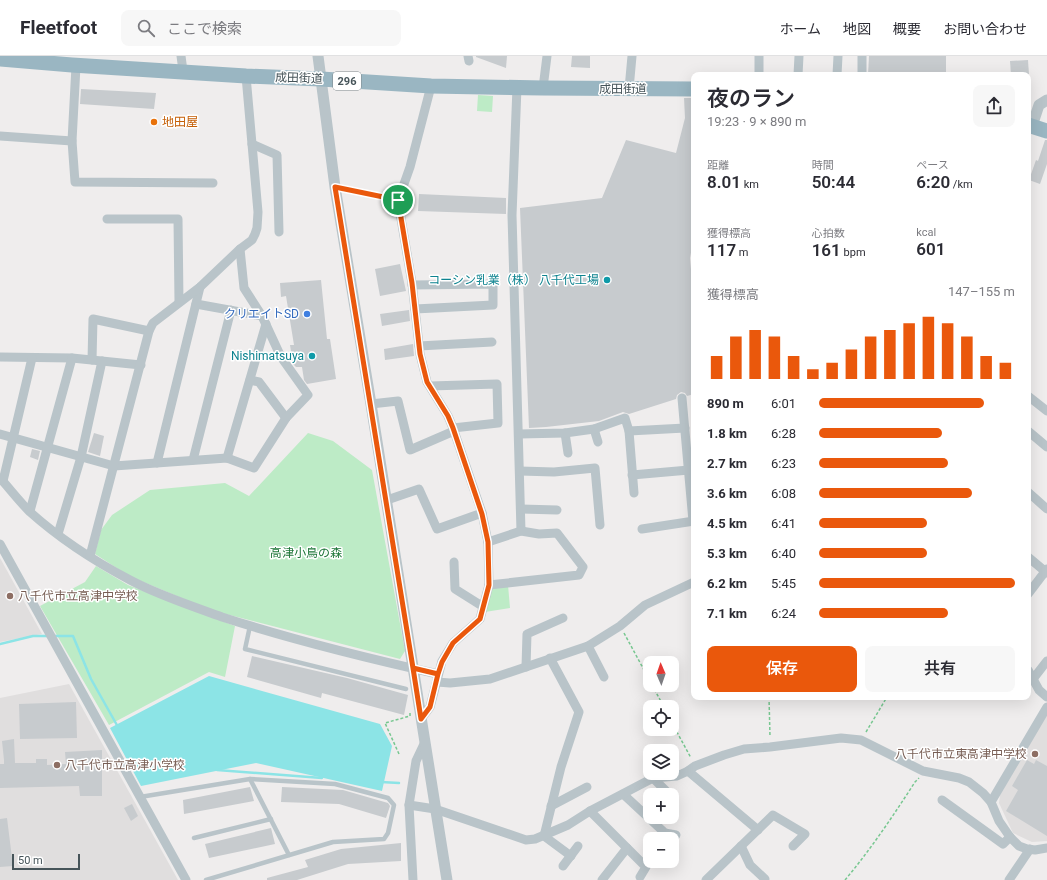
<!DOCTYPE html>
<html lang="ja">
<head>
<meta charset="utf-8">
<style>
	body { margin:0; font-family:Roboto,"Noto Sans JP",sans-serif; background:#f7f7f7; color:#2b2b33; height:100vh; display:flex; flex-direction:column; font-size:15px; white-space:nowrap }
	* { box-sizing:border-box; margin:0 }
	p { font-size:13px; color:#7c7c81 }
	.icon { flex:none; width:22px; height:22px; fill:none; stroke:currentColor; stroke-width:2; stroke-linecap:round; stroke-linejoin:round }
	.map { position:relative; flex:1; overflow:hidden }
	.panel { position:absolute; left:691px; top:16px; width:340px; height:628px; display:flex; flex-direction:column; background:#fff; border-radius:8px; box-shadow:0 4px 16px #0002 }
	.panel>* { flex:none }
	.needle { width:26px; rotate:358deg }
	.tools { position:absolute; left:643px; top:600px; display:grid; gap:8px }
	.tools a { display:grid; place-items:center; width:36px; height:36px; border-radius:8px; background:#fff; box-shadow:0 4px 16px #0002; font-size:20px }
	.scale { position:absolute; left:12px; bottom:10px; width:68px; box-sizing:border-box; padding-left:4px; border:2px solid #465459; border-top:0; font-size:11px; line-height:14px; white-space:nowrap; color:#465459; -webkit-text-stroke:3px #fff; paint-order:stroke }
	.pin { position:absolute; display:grid; place-items:center; width:34px; height:34px; color:#fff; margin:-17px; border:2px solid #fff; border-radius:50%; box-shadow:0 1px 4px #0007 }
	.round { display:grid; place-items:center; flex:none; width:42px; height:42px; border-radius:8px; background:#f7f7f7 }
	.head { display:flex; align-items:center; justify-content:space-between; height:68px; padding:0 16px }
	h1 { font-size:22px; font-weight:600; line-height:30px }
	.figures { display:grid; grid-template-columns:repeat(3,1fr); gap:6px; height:68px; padding:4px 16px }
	.figures div { display:grid; align-content:center }
	.figures b { font-size:17px; font-weight:600 }
	.figures small { font-size:11px; font-weight:400 }
	.figures p { font-size:11px }
	.chart { height:112px; padding:8px 16px }
	.chart p { display:flex; justify-content:space-between }
	.chart svg { width:100%; height:72px; margin-top:4px; stroke:#ea580c; stroke-width:6 }
	.button { display:flex; gap:8px; margin-top:auto; padding:8px 16px }
	.button a { flex:1; height:46px; border-radius:8px; background:#ea580c; color:#fff; font-size:16px; font-weight:600; line-height:46px; text-align:center }
	.button a+a { background:#f7f7f7; color:#2b2b33 }
	ul { padding:0 16px; list-style:none; font-size:13px }
	li { display:grid; grid-template-columns:64px 48px 1fr; align-items:center; height:30px }
	li i { height:10px; border-radius:5px; background:#ea580c }
	header { display:flex; align-items:center; gap:24px; box-sizing:border-box; height:56px; padding:0 20px; background:#fff; border-bottom:1px solid #e1e1e2 }
	header strong { font-size:19px }
	nav { display:flex; gap:22px; margin-inline-start:auto; font-size:14px }
	.search { width:280px; height:36px; background:#f7f7f7; display:flex; align-items:center; gap:10px; box-sizing:border-box; padding:0 14px; border-radius:8px; color:#7c7c81; font-size:15px }
	.map>svg:first-child { display:block }
	.education { fill:#e0dede }
	.green { fill:#bdebc6 }
	.water { fill:#8ce4e6 }
	.lines { fill:none; stroke-linecap:round; stroke-linejoin:round }
	.stream { stroke:#8ce4e6; stroke-width:2.5 }
	.building { fill:#c7cbce }
	.path { stroke:#77c790; stroke-width:1.5; stroke-dasharray:3 2; stroke-linecap:butt }
	.service { stroke:#b9c4c9; stroke-width:4.5 }
	.minor { stroke:#b9c4c9; stroke-width:9 }
	.tertiary { stroke:#b9c4c9; stroke-width:11 }
	.trunk { stroke:#9ab6c2; stroke-width:15 }
	.route-casing { stroke:#fff; stroke-width:8 }
	.route { stroke:#ea580c; stroke-width:5 }
	.food-dot { fill:#e8710a; stroke:#fff; stroke-width:1.5 }
	.culture-dot { fill:#0f9aa8; stroke:#fff; stroke-width:1.5 }
	.shop-dot { fill:#3f7fe0; stroke:#fff; stroke-width:1.5 }
	.education-dot { fill:#8d6e63; stroke:#fff; stroke-width:1.5 }
	.labels { text-anchor:middle; dominant-baseline:central; stroke-width:3; stroke-linejoin:round; paint-order:stroke }
	.shield { fill:#fff; stroke:#7e878b; stroke-width:1 }
	.shield-label { font-size:11px; font-weight:bold; fill:#465459 }
	.street-label { font-size:12px; fill:#465459; stroke:#fff }
	.food-label { font-size:12px; fill:#c56008; stroke:#fff; text-anchor:start }
	.culture-label { font-size:12px; fill:#0d838f; stroke:#fff; text-anchor:end }
	.shop-label { font-size:12px; fill:#366cbe; stroke:#fff; text-anchor:end }
	.park-label { font-size:12px; fill:#1c7537; stroke:#fff }
	.education-label { font-size:12px; fill:#785e54; stroke:#fff; text-anchor:start }
</style>
</head>
<body>
<header>
<strong>Fleetfoot</strong>
<div class="search"><svg class="icon" aria-label="search" viewBox="0 0 24 24"><circle cx="10" cy="10" r="6"/><path d="M15 15l6 6"/></svg>ここで検索</div>
<nav><a>ホーム</a><a>地図</a><a>概要</a><a>お問い合わせ</a></nav>
</header>
<div class="map">
<svg width="1047" height="824" viewBox="0 0 1047 824">
	<rect width="100%" height="100%" fill="#efeded"/>
	<g class="education">
		<path d="M0 502 42 578 0 586Z"/>
		<path d="M69 628 178 824H0V642Z"/>
		<path d="M1047 657V785L1032 786 1013 777 999 747 1000 739Z"/>
	</g>
	<g class="green">
		<path d="M478 39 493 40 492 56 477 55Z"/>
		<path d="M308 377 333 385 372 414 405 595 400 603 210 554 129 520 95 498 101 474 112 459 150 434 225 427 249 440Z"/>
		<path d="M96 510 128 529 235 570 225 621 209 616 109 669 40 550 85 526Z"/>
		<path d="M508 529 510 552 485 556 490 530Z"/>
	</g>
	<path class="water" d="M209 620 380 668 392 690 382 735 256 707 141 730 110 672Z"/>
	<g class="lines">
		<g class="stream">
			<path d="M54 580H73L91 623 118 671"/>
			<path d="M0 588 33 580H49"/>
			<path d="M217 714 322 722"/>
			<path d="M381 726 399 727"/>
		</g>
	</g>
	<g class="building">
		<path d="M476 0H507L506 12 476 1Z"/>
		<path d="M572 0H590V12L571 11Z"/>
		<path d="M869 0H946V19H868Z"/>
		<path d="M1028 4 1029 19H1011L1010 5Z"/>
		<path d="M81 33 156 37 154 53 80 48Z"/>
		<path d="M684 42H694V181L690 202 694 247V338L687 340 685 337 681 336 677 339 676 343 629 358 623 356 599 365 546 371 529 372 520 152 602 142 626 84 676 97 685 62Z"/>
		<path d="M1045 84H1047V108L1040 128 1029 124 1036 104 1038 105Z"/>
		<path d="M419 138 506 142V158L418 155Z"/>
		<path d="M400 208 406 235 380 240 375 213Z"/>
		<path d="M321 224 327 283H330L336 323 307 328 304 324 302 311H296L293 308 290 289H294L286 240 281 241 280 227Z"/>
		<path d="M409 254 410 265 382 270 380 258Z"/>
		<path d="M413 288 414 300 385 304 384 293Z"/>
		<path d="M94 377 104 380 100 400 88 396Z"/>
		<path d="M32 393 40 395 38 404 30 401Z"/>
		<path d="M252 600 347 622 408 639 404 659 322 637 321 642 247 621Z"/>
		<path d="M76 646 77 682 20 683 19 648Z"/>
		<path d="M14 683 15 707H36V703H47V709L66 708 65 696 102 694V740H80L79 730 0 732V708H4V704L2 685Z"/>
		<path d="M1027 704 1034 708 1036 704 1047 710V780L1006 755 1018 734 1012 730Z"/>
		<path d="M250 731 254 745 184 758 183 744Z"/>
		<path d="M282 731 343 734 388 747 390 750 386 762 339 748 281 746Z"/>
		<path d="M132 748 138 760 131 765 124 752Z"/>
		<path d="M7 762 13 810 0 811V763Z"/>
		<path d="M271 772 275 788 209 802 205 788Z"/>
		<path d="M401 787V805L348 808 297 824H267V822L308 811 305 804 341 793Z"/>
	</g>
	<g class="lines">
		<g class="path">
			<path d="M624 577 650 625"/>
			<path d="M652 629 664 651"/>
			<path d="M769 641 770 681"/>
			<path d="M672 667 691 702"/>
			<path d="M866 676 887 641"/>
			<path d="M399 698 385 667 410 660V657"/>
			<path d="M845 824C871 793 893 760 915 726L919 722"/>
		</g>
		<g class="service">
			<path d="M335 131 398 145"/>
			<path d="M250 570 245 593 406 633"/>
			<path d="M250 723 289 799"/>
			<path d="M140 741 250 723 335 728 388 742 394 749 388 777 384 783 333 786 206 824"/>
			<path d="M194 782 271 763"/>
		</g>
		<g class="minor">
			<path d="M181 0 183 15"/>
			<path d="M468 0 469 5"/>
			<path d="M76 10 72 85 75 126 213 127"/>
			<path d="M759 19V0"/>
			<path d="M798 19 799 0"/>
			<path d="M837 19 838 0"/>
			<path d="M862 19V0"/>
			<path d="M517 31 512 159 521 475"/>
			<path d="M543 32 547 0"/>
			<path d="M629 33 632 0"/>
			<path d="M0 80 72 85"/>
			<path d="M252 88 277 99 279 176"/>
			<path d="M107 163H178L179 246"/>
			<path d="M412 229 493 228V249L415 253"/>
			<path d="M196 248 262 260"/>
			<path d="M419 290 492 286"/>
			<path d="M0 301 72 302 141 309"/>
			<path d="M92 304 93 263 149 275"/>
			<path d="M250 324 259 326 286 362"/>
			<path d="M430 330 497 328 498 367 453 372"/>
			<path d="M1028 340 1047 355"/>
			<path d="M682 342 693 465"/>
			<path d="M371 348 398 345 410 394 454 375"/>
			<path d="M594 373 598 386"/>
			<path d="M629 375 685 372"/>
			<path d="M1028 375 1047 391"/>
			<path d="M565 377 568 397"/>
			<path d="M0 378 114 410 227 402 254 412 286 362 308 339 281 301 262 260 244 232 240 193"/>
			<path d="M519 378 565 377 594 373 625 362 629 375 634 437"/>
			<path d="M227 402 266 268"/>
			<path d="M193 404 231 254"/>
			<path d="M157 407 200 231"/>
			<path d="M520 415 554 416 595 412 600 469"/>
			<path d="M632 419 689 414"/>
			<path d="M0 422C10 433 19 445 30 456 59 482 96 506 130 524 158 539 192 550 222 561 293 584 366 602 438 618"/>
			<path d="M3 425 32 302"/>
			<path d="M1028 436 1047 453"/>
			<path d="M387 444 419 433 437 473 482 457"/>
			<path d="M521 453 557 454"/>
			<path d="M30 455 72 302"/>
			<path d="M642 473 694 465"/>
			<path d="M58 478 81 401 102 305"/>
			<path d="M488 486 521 475 539 478 557 477 583 511 579 519 489 529"/>
			<path d="M0 488 186 824"/>
			<path d="M90 500 149 275 153 267 200 231 240 193 252 184 255 178 257 172 258 156 246 20"/>
			<path d="M1028 501 1047 517"/>
			<path d="M454 506 455 533 482 550"/>
			<path d="M1028 538 1047 513"/>
			<path d="M588 590 604 621"/>
			<path d="M550 602 579 656 561 711 544 780 571 800"/>
			<path d="M526 611 527 578 563 562"/>
			<path d="M1028 614 1039 634 1047 641"/>
			<path d="M1033 623 1047 605"/>
			<path d="M437 626 450 627 490 623 588 590 620 570 645 549 694 526"/>
			<path d="M421 663 430 651 442 605 453 587 480 563 489 529 488 486 482 457 453 372 448 360 427 326 420 298 412 227 398 145 410 111 431 30"/>
			<path d="M688 715 758 774"/>
			<path d="M653 722 670 739"/>
			<path d="M623 738 665 777 676 779"/>
			<path d="M942 744 1003 788 1010 781"/>
			<path d="M991 746 1047 651"/>
			<path d="M409 749 435 753 526 784 535 783 568 769 590 755 653 722 677 720 688 715 695 710 724 699 744 693 770 691 841 682 861 684 923 715 959 722 969 726 983 737 991 746 999 765 1010 781 1019 790 1027 793 1035 794 1047 792"/>
			<path d="M551 750 587 731"/>
			<path d="M590 755 646 811 640 821"/>
			<path d="M741 790 750 809 765 823"/>
			<path d="M563 810 578 790"/>
			<path d="M413 824 409 749 416 705 425 686"/>
			<path d="M602 824 627 792"/>
			<path d="M706 824 773 759 805 778 793 790"/>
			<path d="M1009 824 1030 793"/>
		</g>
		<g class="tertiary">
			<path d="M318 0 335 131 371 348 447 824"/>
			<path d="M1032 70 1039 49 1047 44"/>
		</g>
		<g class="trunk">
			<path d="M0 3 72 9 246 20 321 23 431 30 543 32 694 33"/>
			<path d="M1028 69 1047 75"/>
		</g>
	</g>
	<g class="lines">
		<g class="route-casing">
			<path id="route" d="M398 144 412 227 420 298 427 326 448 360 453 372 482 458 488 486 489 529 480 563 453 587 442 606 438 618 413 612 421 663 430 651 438 618 413 612 335 131 398 144"/>
		</g>
		<use href="#route" class="route"/>
	</g>
	<circle class="food-dot" cx="154" cy="66" r="4"/>
	<g class="culture-dot">
		<circle cx="607" cy="224" r="4"/>
		<circle cx="312" cy="300" r="4"/>
	</g>
	<circle class="shop-dot" cx="307" cy="258" r="4"/>
	<g class="education-dot">
		<circle cx="10" cy="540" r="4"/>
		<circle cx="1035" cy="698" r="4"/>
		<circle cx="57" cy="709" r="4"/>
	</g>
	<g class="labels">
		<rect class="shield" x="333" y="16" width="28" height="18" rx="3"/>
		<g class="shield-label">
			<text x="347" y="25">296</text>
		</g>
		<g class="street-label">
			<text transform="translate(299 22) rotate(2)">成田街道</text>
			<text x="623" y="33">成田街道</text>
		</g>
		<g class="food-label">
			<text x="162" y="66">地田屋</text>
		</g>
		<g class="culture-label">
			<text x="599" y="224">コーシン乳業（株） 八千代工場</text>
			<text x="304" y="300">Nishimatsuya</text>
		</g>
		<g class="shop-label">
			<text x="299" y="258">クリエイトSD</text>
		</g>
		<g class="park-label">
			<text x="306" y="497">高津小鳥の森</text>
		</g>
		<g class="education-label">
			<text x="18" y="540">八千代市立高津中学校</text>
			<text x="1027" y="698" text-anchor="end">八千代市立東高津中学校</text>
			<text x="65" y="709">八千代市立高津小学校</text>
		</g>
	</g>
</svg>
<div class="tools">
<a><svg class="needle" viewBox="-14 -14 28 28"><path d="M0-13l5 13h-10z" fill="#e53935"/><path d="M0 13l5-13h-10z" fill="#7c7c81"/></svg></a>
<a><svg class="icon" aria-label="locate" viewBox="0 0 24 24"><circle cx="12" cy="12" r="6"/><path d="M12 2v4M12 18v4M2 12h4M18 12h4"/></svg></a>
<a><svg class="icon" aria-label="layers" viewBox="0 0 24 24"><path d="M12 4l9 5-9 5-9-5zM3 14l9 5 9-5"/></svg></a>
<a>+</a>
<a>−</a>
</div>
<div class="scale">50 m</div>
<div class="pin" style="left:398px;top:144px;background:#1e9e55"><svg class="icon" aria-label="arrive" viewBox="0 0 24 24"><path d="M6 21V4h12l-3 4 3 4H6"/></svg></div>
<section class="panel">
<div class="head"><div><h1>夜のラン</h1><p>19:23 · 9 × 890 m</p></div><a class="round"><svg class="icon" aria-label="share" viewBox="0 0 24 24"><path d="M12 15V3M7 8l5-5 5 5M5 13v7h14v-7"/></svg></a></div>
<div class="figures">
<div><p>距離</p><b>8.01<small> km</small></b></div>
<div><p>時間</p><b>50:44</b></div>
<div><p>ペース</p><b>6:20<small> /km</small></b></div>
</div>
<div class="figures">
<div><p>獲得標高</p><b>117<small> m</small></b></div>
<div><p>心拍数</p><b>161<small> bpm</small></b></div>
<div><p>kcal</p><b>601</b></div>
</div>
<div class="chart"><p><span>獲得標高</span>147–155 m</p>
<svg viewBox="0 0 160 44" preserveAspectRatio="none"><path d="M5 44V30M15 44V18M25 44V14M35 44V18M45 44V30M55 44V38M65 44V34M75 44V26M85 44V18M95 44V14M105 44V10M115 44V6M125 44V10M135 44V18M145 44V30M155 44V34"/></svg>
</div>
<ul>
<li><b>890 m</b>6:01<i style="width:84%"></i></li>
<li><b>1.8 km</b>6:28<i style="width:63%"></i></li>
<li><b>2.7 km</b>6:23<i style="width:66%"></i></li>
<li><b>3.6 km</b>6:08<i style="width:78%"></i></li>
<li><b>4.5 km</b>6:41<i style="width:55%"></i></li>
<li><b>5.3 km</b>6:40<i style="width:55%"></i></li>
<li><b>6.2 km</b>5:45<i style="width:100%"></i></li>
<li><b>7.1 km</b>6:24<i style="width:66%"></i></li>
</ul>
<div class="button"><a>保存</a><a>共有</a></div>
</section>
</div>
</body>
</html>
